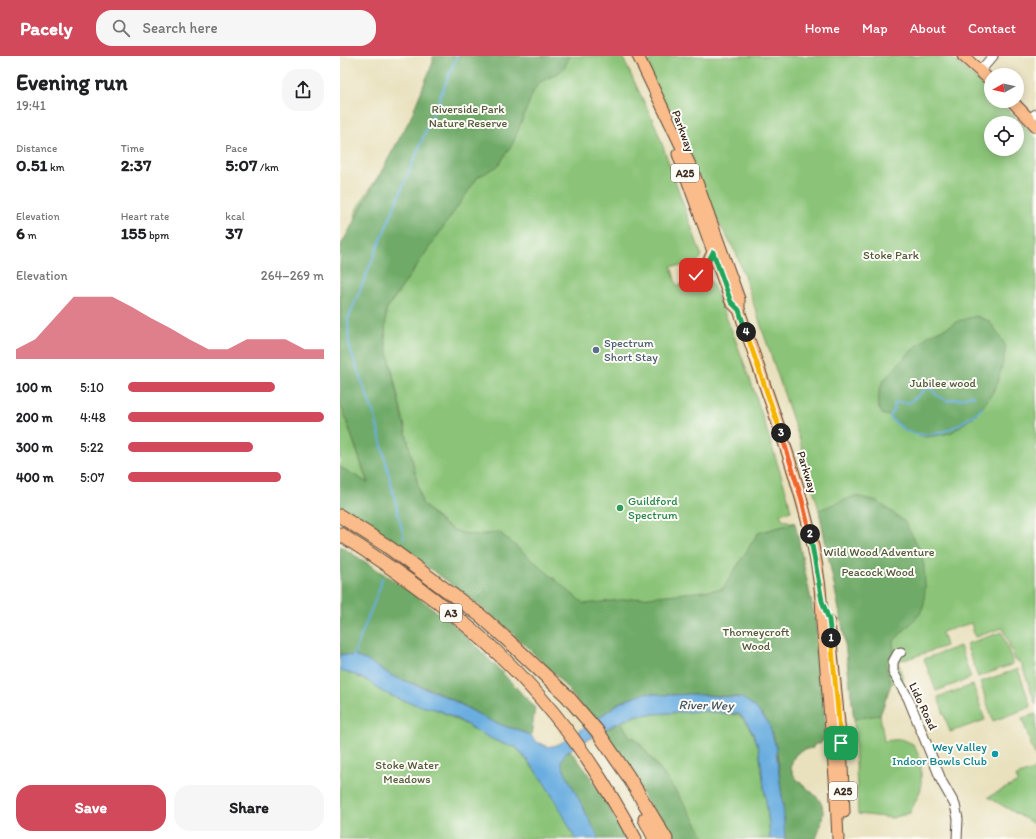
<!DOCTYPE html>
<html lang="en">
<head>
<meta charset="utf-8">
<style>
	body { margin:0; font-family:Itim,sans-serif; background:#f6f6f6; color:#202124; height:100vh; display:flex; flex-direction:column; font-size:15px; white-space:nowrap }
	* { box-sizing:border-box; margin:0 }
	p { font-size:13px; color:#757577 }
	.icon { flex:none; width:22px; height:22px; fill:none; stroke:currentColor; stroke-width:2; stroke-linecap:round; stroke-linejoin:round }
	.map { position:relative; flex:1; overflow:hidden }
	.details { display:flex; flex-direction:column; background:#fff; width:340px }
	.details>* { flex:none }
	.needle { width:26px; rotate:262deg }
	.buttons { position:absolute; left:644px; top:12px; display:grid; gap:8px }
	.buttons a { display:grid; place-items:center; width:40px; height:40px; border-radius:50%; background:#fff; box-shadow:0 2px 10px #0003; font-size:20px }
	.pin { position:absolute; display:grid; place-items:center; width:34px; height:34px; color:#fff; margin:-17px; border-radius:8px; box-shadow:0 2px 6px #0006 }
	.km { position:absolute; width:20px; height:20px; margin:-10px; border-radius:50%; background:#222; color:#fff; font-size:11px; line-height:20px; text-align:center }
	.round { display:grid; place-items:center; flex:none; width:42px; height:42px; border-radius:16px; background:#f6f6f6 }
	.headline { display:flex; align-items:center; justify-content:space-between; height:68px; padding:0 16px }
	h1 { font-size:22px; font-weight:700; line-height:30px }
	.figures { display:grid; grid-template-columns:repeat(3,1fr); gap:6px; height:68px; padding:4px 16px }
	.figures div { display:grid; align-content:center }
	.figures b { font-size:17px; font-weight:700 }
	.figures small { font-size:11px; font-weight:400 }
	.figures p { font-size:11px }
	.chart { height:112px; padding:8px 16px }
	.chart p { display:flex; justify-content:space-between }
	.chart svg { width:100%; height:72px; margin-top:4px; fill:#d1495b; opacity:.7 }
	.cta { display:flex; gap:8px; margin-top:auto; padding:8px 16px }
	.cta a { flex:1; height:46px; border-radius:16px; background:#d1495b; color:#fff; font-size:16px; font-weight:700; line-height:46px; text-align:center }
	.cta a+a { background:#f6f6f6; color:#202124 }
	ul { padding:0 16px; list-style:none; font-size:13px }
	li { display:grid; grid-template-columns:64px 48px 1fr; align-items:center; height:30px }
	li i { height:10px; border-radius:5px; background:#d1495b }
	header { display:flex; align-items:center; gap:24px; box-sizing:border-box; height:56px; padding:0 20px; background:#d1495b; color:#fff }
	header strong { font-size:19px }
	nav { display:flex; gap:22px; margin-inline-start:auto; font-size:14px }
	.search { width:280px; height:36px; background:#f6f6f6; display:flex; align-items:center; gap:10px; box-sizing:border-box; padding:0 14px; border-radius:16px; color:#757577; font-size:15px }
	main { display:flex; flex:1; min-height:0 }
	.map>svg:first-child { display:block }
	.green { fill:#8bc478; stroke:#63774b; fill-rule:evenodd }
	.forest { fill:#70aa68; stroke:#566a43 }
	.water { fill:#6aaee0; stroke:#526c7f }
	.lines { fill:none; stroke-linecap:round; stroke-linejoin:round }
	.stream { stroke:#6aaee0; stroke-width:2 }
	.minor-casing { stroke:#554536; stroke-width:11 }
	.major-casing { stroke:#554536; stroke-width:13 }
	.highway-casing { stroke:#554536; stroke-width:15 }
	.minor { stroke:#fff; stroke-width:9 }
	.major { stroke:#fabc8b; stroke-width:11 }
	.highway { stroke:#fabc8b; stroke-width:13 }
	.split-1-casing { stroke:#fff; stroke-width:8 }
	.split-2-casing { stroke:#fff; stroke-width:8 }
	.split-3-casing { stroke:#fff; stroke-width:8 }
	.split-4-casing { stroke:#fff; stroke-width:8 }
	.split-5-casing { stroke:#fff; stroke-width:8 }
	.split-1 { stroke:#f5b400; stroke-width:5 }
	.split-2 { stroke:#22a559; stroke-width:5 }
	.split-3 { stroke:#f0652b; stroke-width:5 }
	.split-4 { stroke:#f5b400; stroke-width:5 }
	.split-5 { stroke:#22a559; stroke-width:5 }
	.service-dot { fill:#5c6f8a; stroke:#fdfcf7; stroke-width:1.5 }
	.leisure-dot { fill:#2e9e5b; stroke:#fdfcf7; stroke-width:1.5 }
	.culture-dot { fill:#0f9aa8; stroke:#fdfcf7; stroke-width:1.5 }
	.labels { text-anchor:middle; dominant-baseline:central; stroke-width:4; stroke-linejoin:round; paint-order:stroke }
	.shield { fill:#fdfcf7; stroke:#75695f; stroke-width:1 }
	.shield-label { font-size:11px; font-weight:bold; fill:#3b2a1e }
	.park-label { font-size:12px; fill:#535839; stroke:#fdfcf7 }
	.street-label { font-size:12px; fill:#3b2a1e; stroke:#fdfcf7 }
	.service-label { font-size:12px; fill:#4e5e75; stroke:#fdfcf7; text-anchor:start }
	.leisure-label { font-size:12px; fill:#27864d; stroke:#fdfcf7; text-anchor:start }
	.culture-label { font-size:12px; fill:#0d838f; stroke:#fdfcf7; text-anchor:end }
	.water-label { font-size:13px; font-style:italic; fill:#4b5862; stroke:#fdfcf7 }
</style>
</head>
<body>
<header>
<strong>Pacely</strong>
<div class="search"><svg class="icon" aria-label="search" viewBox="0 0 24 24"><circle cx="10" cy="10" r="6"/><path d="M15 15l6 6"/></svg>Search here</div>
<nav><a>Home</a><a>Map</a><a>About</a><a>Contact</a></nav>
</header>
<main>
<section class="details">
<div class="headline"><div><h1>Evening run</h1><p>19:41</p></div><a class="round"><svg class="icon" aria-label="share" viewBox="0 0 24 24"><path d="M12 15V3M7 8l5-5 5 5M5 13v7h14v-7"/></svg></a></div>
<div class="figures">
<div><p>Distance</p><b>0.51<small> km</small></b></div>
<div><p>Time</p><b>2:37</b></div>
<div><p>Pace</p><b>5:07<small> /km</small></b></div>
</div>
<div class="figures">
<div><p>Elevation</p><b>6<small> m</small></b></div>
<div><p>Heart rate</p><b>155<small> bpm</small></b></div>
<div><p>kcal</p><b>37</b></div>
</div>
<div class="chart"><p><span>Elevation</span>264–269 m</p>
<svg viewBox="0 0 160 44" preserveAspectRatio="none"><path d="M0 44V38L10 32L20 19L30 6L40 6L50 6L60 12L70 19L80 25L90 32L100 38L110 38L120 32L130 32L140 32L150 38L160 38V44z"/></svg>
</div>
<ul>
<li><b>100 m</b>5:10<i style="width:75%"></i></li>
<li><b>200 m</b>4:48<i style="width:100%"></i></li>
<li><b>300 m</b>5:22<i style="width:64%"></i></li>
<li><b>400 m</b>5:07<i style="width:78%"></i></li>
</ul>
<div class="cta"><a>Save</a><a>Share</a></div>
</section>
<div class="map">
<svg width="696" height="783" viewBox="0 0 696 783">
	<rect width="100%" height="100%" fill="#fdfcf7"/>
	<filter id="ink" filterUnits="userSpaceOnUse"><feTurbulence type="fractalNoise" baseFrequency=".025" numOctaves="2"/><feDisplacementMap in="SourceGraphic" scale="8" xChannelSelector="R" yChannelSelector="G"/><feConvolveMatrix kernelMatrix="1 2 1 2 8 2 1 2 1" color-interpolation-filters="sRGB"/></filter>
	<filter id="wash" filterUnits="userSpaceOnUse"><feTurbulence type="fractalNoise" baseFrequency=".012" numOctaves="4" result="noise"/><feDisplacementMap in="SourceGraphic" scale="16" xChannelSelector="R" yChannelSelector="G"/><feGaussianBlur stdDeviation="0.9" result="paint"/><feColorMatrix in="noise" values="0 0 0 0 0 0 0 0 0 0 0 0 0 0 0 0 0 1.4 0 .05"/><feComposite in="paint" operator="in"/></filter>
	<g filter="url(#wash)">
		<rect width="100%" height="100%" fill="#e9e1be"/>
		<g class="green">
			<path d="M110 0H189C189 6 190 9 191 15 192 19 190 21 192 25L183 51 160 107C170 92 176 78 183 62 186 53 189 41 194 33 206 16 223 25 229 0H282L316 71 361 198V202C352 211 343 210 331 210L337 230 352 225H371L394 280 415 337 447 438 451 455 440 458 443 464 455 467 418 477 383 533 268 546 303 554 315 561 338 580 401 598C406 579 417 558 431 545 441 536 453 529 465 522L475 563 486 678C485 685 480 688 473 689V692C465 693 457 694 453 703 443 725 477 732 482 750 485 761 479 772 476 783H445L443 749 437 695 434 682 429 668 425 662 414 650 400 641 350 638 331 639 328 637V639H326L306 637 280 646 254 665 250 660 267 644 263 639 225 604 206 592 139 532 120 521 41 461 0 311V206L10 184 14 179 13 168 17 152 39 119 51 108 59 90 81 53 85 37 95 16 99 15H112L109 4ZM101 174 46 254 45 284 82 447C107 474 121 484 159 476L217 526 156 484 102 498 91 488 72 448 54 376 45 325 44 306 45 242 55 227Z"/>
			<path d="M312 0H610L651 37V45H659L696 82V649L681 607 675 604 663 572 635 581 631 567 602 576 606 590 564 604 563 603 558 606 563 623 551 628 540 659 544 685 562 683 573 688 581 704V733L570 757 552 762 518 758 514 663 504 578 479 454 460 385 397 199 365 142 306 9 313 2ZM651 67H677V93H651Z"/>
			<path d="M0 346 28 428 0 411Z"/>
			<path d="M662 576 673 608 638 621 626 588Z"/>
			<path d="M620 590 631 622 596 635 584 603Z"/>
			<path d="M678 613 691 651 653 665 640 626Z"/>
			<path d="M0 615 12 617 18 621 30 626 39 634 64 645 94 652 106 658 165 689 176 691 204 726 226 763 235 783H0Z"/>
			<path d="M633 629 645 664 610 676 598 641Z"/>
			<path d="M363 655 399 659 408 669 416 684 419 693 429 768 430 783H366C345 747 321 713 294 681L291 683 281 666 299 659Z"/>
			<path d="M696 658V703L682 662Z"/>
			<path d="M696 713V769L648 741 678 726 676 720Z"/>
		</g>
		<g class="forest">
			<path d="M93 0H229L225 11 220 16 200 26 194 34 173 87 158 110 138 121 46 254 45 284 82 447C106 474 121 484 159 476L244 548 383 533 418 477 455 467 475 563 486 678C485 685 480 688 473 689V692C465 693 457 694 453 703 443 725 477 732 482 750 485 761 479 772 476 783H445L443 749 437 695 434 682 425 662 414 650 400 641 350 638 331 639 328 637V639H326L306 637 280 646 254 665 215 618 167 572 121 535 63 493 0 452V411L28 427 0 346V191L70 63 93 6Z"/>
			<path d="M636 260 649 265 659 279 666 291 662 310 656 331 645 348 634 360 611 377 586 381 565 375 548 359H543L538 351 539 336 543 325 566 300 589 279 608 271 618 265Z"/>
			<path d="M515 440 537 445 565 466 581 496 584 511 585 530 584 548 580 558 553 586 554 597 545 608 551 628 540 659 514 663 504 578 479 454Z"/>
			<path d="M0 490C38 514 76 538 111 567 141 593 168 623 195 652L191 680 179 674 167 671 149 664 114 644 93 634 54 621 26 604 16 601 15 596H14L12 600 0 598Z"/>
			<path d="M281 666 291 683 294 681C321 713 345 747 366 783H332L262 676Z"/>
			<path d="M230 694C253 721 269 752 286 783H259L222 710C220 702 223 698 230 694Z"/>
		</g>
		<path class="water" d="M14 595 15 596 16 601 26 604 54 621 103 639 149 664 167 671 179 674 191 680 197 686 207 691 217 689 226 684 281 646 306 637 326 639H328V637L331 639 350 638 402 642 414 650 429 668 437 695 436 696 443 749 445 783H430L429 768 419 693C415 681 409 667 399 658L363 655 296 659 273 669 226 696 221 705 222 710 259 783H235C220 750 201 718 176 691 153 688 127 667 105 657 97 653 89 652 81 650 68 646 55 642 43 636 38 634 35 630 31 627 21 621 11 617 0 615V598L12 600Z"/>
		<g class="lines">
			<g class="stream">
				<path d="M634 341 631 339 620 343H614L608 345C603 343 594 339 592 333L587 332 569 347 557 346 554 349 555 353 550 360 551 363C557 367 562 373 569 376 595 386 623 368 642 352"/>
				<path d="M64 482 35 361 9 290 8 263 117 0"/>
				<path d="M14 598 40 531 42 522"/>
			</g>
		</g>
	</g>
	<g filter="url(#ink)">
		<g class="lines">
			<g class="minor-casing">
				<g id="minor">
					<path d="M640 15 653 0"/>
					<path d="M689 63 696 58"/>
					<path d="M561 596 558 597 553 606V616L568 642 602 726 615 749 618 763 617 783"/>
				</g>
			</g>
			<g class="major-casing">
				<g id="major">
					<path d="M298 0 353 115 399 243V254C417 308 437 362 454 418 468 465 482 516 482 566L495 722 498 783"/>
					<path d="M623 0 651 25"/>
					<path d="M672 45 696 70"/>
					<path d="M338 98 391 246 399 254"/>
					<path d="M356 219 368 206 373 196"/>
					<path d="M489 566 501 687 504 756"/>
				</g>
			</g>
			<g class="highway-casing">
				<g id="highway">
					<path d="M0 460 47 490 141 560 174 590 227 640 257 675 288 720 326 783"/>
					<path d="M0 478C58 515 116 556 166 605 218 656 261 718 295 783"/>
					<path d="M305 763 315 783"/>
				</g>
			</g>
			<use href="#minor" class="minor"/>
			<use href="#major" class="major"/>
			<use href="#highway" class="highway"/>
		</g>
	</g>
	<g class="lines" filter="url(#ink)">
		<g class="split-1-casing">
			<path id="split-1" d="M491 582 501 687"/>
		</g>
		<g class="split-2-casing">
			<path id="split-2" d="M470 478 482 545 489 564 491 582"/>
		</g>
		<g class="split-3-casing">
			<path id="split-3" d="M441 377 462 444 470 478"/>
		</g>
		<g class="split-4-casing">
			<path id="split-4" d="M406 276 441 377"/>
		</g>
		<g class="split-5-casing">
			<path id="split-5" d="M356 219 368 206 373 196 391 246 399 254 406 276"/>
		</g>
		<use href="#split-1" class="split-1"/>
		<use href="#split-2" class="split-2"/>
		<use href="#split-3" class="split-3"/>
		<use href="#split-4" class="split-4"/>
		<use href="#split-5" class="split-5"/>
	</g>
	<circle class="service-dot" cx="256" cy="294" r="4"/>
	<circle class="leisure-dot" cx="280" cy="452" r="4"/>
	<circle class="culture-dot" cx="655" cy="698" r="4"/>
	<g class="labels">
		<g class="shield">
			<rect x="331" y="108" width="28" height="18" rx="3"/>
			<rect x="100" y="548" width="22" height="18" rx="3"/>
			<rect x="489" y="726" width="28" height="18" rx="3"/>
		</g>
		<g class="shield-label">
			<text x="345" y="117">A25</text>
			<text x="111" y="557">A3</text>
			<text x="503" y="735">A25</text>
		</g>
		<g class="park-label">
			<text x="128" y="53">Riverside Park<tspan x="128" dy="14">Nature Reserve</tspan></text>
			<text x="551" y="199">Stoke Park</text>
			<text x="603" y="327">Jubilee wood</text>
			<text x="539" y="496">Wild Wood Adventure</text>
			<text x="538" y="516">Peacock Wood</text>
			<text x="416" y="576">Thorneycroft<tspan x="416" dy="14">Wood</tspan></text>
			<text x="67" y="709">Stoke Water<tspan x="67" dy="14">Meadows</tspan></text>
		</g>
		<g class="street-label">
			<text transform="translate(343 75) rotate(70)">Parkway</text>
			<text transform="translate(467 416) rotate(73)">Parkway</text>
			<text transform="translate(583 650) rotate(65)">Lido Road</text>
		</g>
		<g class="service-label">
			<text x="264" y="287">Spectrum<tspan x="264" dy="14">Short Stay</tspan></text>
		</g>
		<g class="leisure-label">
			<text x="288" y="445">Guildford<tspan x="288" dy="14">Spectrum</tspan></text>
		</g>
		<g class="culture-label">
			<text x="647" y="691">Wey Valley<tspan x="647" dy="14">Indoor Bowls Club</tspan></text>
		</g>
		<g class="water-label">
			<text transform="translate(366 649) rotate(1)">River Wey</text>
		</g>
	</g>
</svg>
<div class="buttons">
<a><svg class="needle" viewBox="-14 -14 28 28"><path d="M0-13l5 13h-10z" fill="#e53935"/><path d="M0 13l5-13h-10z" fill="#757577"/></svg></a>
<a><svg class="icon" aria-label="locate" viewBox="0 0 24 24"><circle cx="12" cy="12" r="6"/><path d="M12 2v4M12 18v4M2 12h4M18 12h4"/></svg></a>
</div>
<div class="pin" style="left:501px;top:687px;background:#1e9e55"><svg class="icon" aria-label="arrive" viewBox="0 0 24 24"><path d="M6 21V4h12l-3 4 3 4H6"/></svg></div>
<div class="pin" style="left:356px;top:219px;background:#d93025"><svg class="icon" aria-label="check" viewBox="0 0 24 24"><path d="M5 12l5 5 9-10"/></svg></div>
<b class="km" style="left:491px;top:582px">1</b>
<b class="km" style="left:470px;top:478px">2</b>
<b class="km" style="left:441px;top:377px">3</b>
<b class="km" style="left:406px;top:276px">4</b>
</div>
</main>
</body>
</html>
